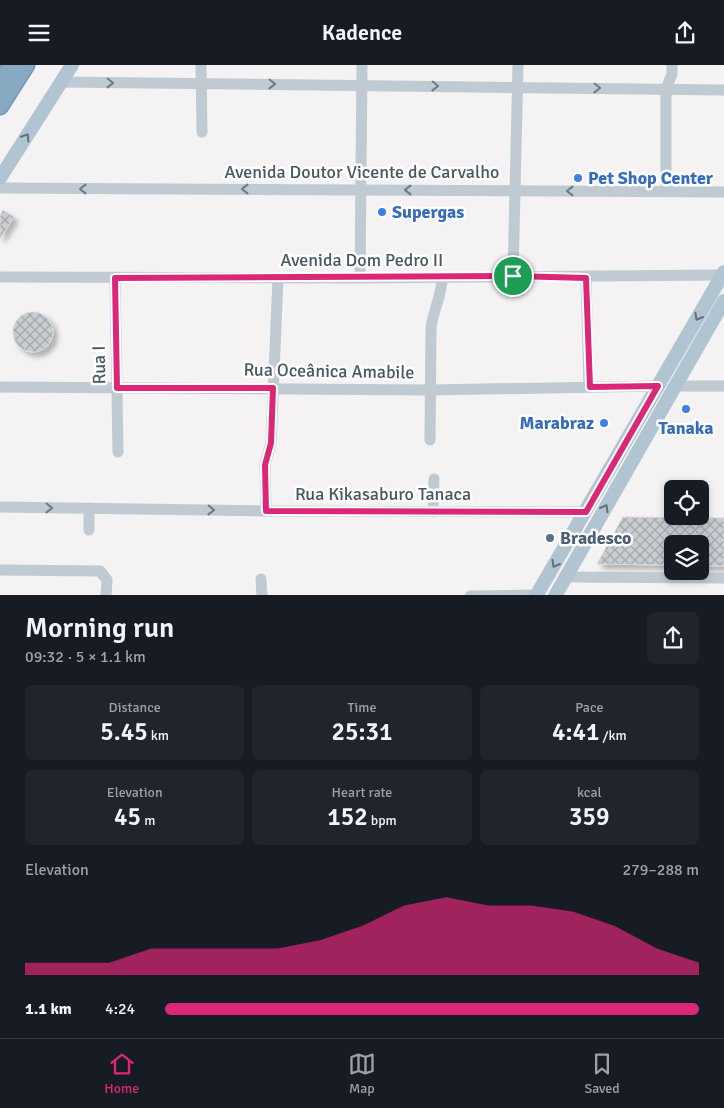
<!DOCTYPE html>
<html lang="en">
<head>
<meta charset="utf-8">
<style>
	body { margin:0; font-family:Signika,sans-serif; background:#20242c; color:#f1f3f6; height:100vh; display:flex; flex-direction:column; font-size:19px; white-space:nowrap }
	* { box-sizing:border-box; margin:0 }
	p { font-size:16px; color:#9ea1a6 }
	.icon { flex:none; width:28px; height:28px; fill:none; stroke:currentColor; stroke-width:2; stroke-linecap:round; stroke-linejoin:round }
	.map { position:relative; height:530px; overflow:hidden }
	.side { display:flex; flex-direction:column; background:#171b24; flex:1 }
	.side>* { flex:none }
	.tools { position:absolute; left:664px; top:415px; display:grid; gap:10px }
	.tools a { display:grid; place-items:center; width:45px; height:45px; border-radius:8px; background:#171b24; box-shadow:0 2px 8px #0003; font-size:25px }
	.pin { position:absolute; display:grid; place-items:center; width:42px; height:42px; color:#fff; margin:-21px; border:2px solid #fff; border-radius:50%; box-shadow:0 1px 5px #0007 }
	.round { display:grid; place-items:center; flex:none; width:52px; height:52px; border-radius:8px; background:#20242c }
	.summary { display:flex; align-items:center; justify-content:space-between; height:85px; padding:0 25px }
	h1 { font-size:28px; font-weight:600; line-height:38px }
	.stats { display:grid; grid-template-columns:repeat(3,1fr); gap:8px; height:85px; padding:5px 25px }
	.stats div { display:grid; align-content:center; border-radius:8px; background:#20242c; text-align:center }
	.stats b { font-size:25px; font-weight:600 }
	.stats small { font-size:14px; font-weight:400 }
	.stats p { font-size:14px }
	.chart { height:140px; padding:10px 25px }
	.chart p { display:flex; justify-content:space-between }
	.chart svg { width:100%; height:90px; margin-top:5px; fill:#db2777; opacity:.7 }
	ul { padding:0 25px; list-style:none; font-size:16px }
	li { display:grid; grid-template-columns:80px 60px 1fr; align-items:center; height:38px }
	li i { height:12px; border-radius:6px; background:#db2777 }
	header { display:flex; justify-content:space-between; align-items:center; height:65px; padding:0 25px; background:#171b24; font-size:22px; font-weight:600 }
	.tab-bar { display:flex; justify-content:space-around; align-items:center; height:70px; border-top:1px solid #363941; background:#171b24; font-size:14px; color:#9ea1a6 }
	.tab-bar a { display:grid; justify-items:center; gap:2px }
	.tab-bar .on { color:#db2777 }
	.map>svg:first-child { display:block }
	.building { fill:url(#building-cross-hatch); stroke:#d6d9dd; filter:url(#shadow) }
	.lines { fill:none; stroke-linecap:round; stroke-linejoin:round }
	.highway-casing { stroke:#7394ae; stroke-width:19 }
	.minor { stroke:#bfcad2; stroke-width:11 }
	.major { stroke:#b1c4d2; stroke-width:14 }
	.highway { stroke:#88a9c2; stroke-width:16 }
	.oneway { stroke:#6c7a83 }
	.oneway2 { stroke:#62727d }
	.route-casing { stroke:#fff; stroke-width:10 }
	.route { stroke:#db2777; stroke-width:6 }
	.shop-dot { fill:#3f7fe0; stroke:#fff; stroke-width:2 }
	.service-dot { fill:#5c6f8a; stroke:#fff; stroke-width:2 }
	.labels { text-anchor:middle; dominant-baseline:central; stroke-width:5; stroke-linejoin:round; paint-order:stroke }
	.street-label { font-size:18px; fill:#485761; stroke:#fff }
	.shop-label { font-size:18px; font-weight:bold; fill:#366cbe; stroke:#fff; text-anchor:start }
	.service-label { font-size:18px; font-weight:bold; fill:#4e5e75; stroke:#fff; text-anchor:start }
</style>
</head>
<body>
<header><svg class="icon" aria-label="menu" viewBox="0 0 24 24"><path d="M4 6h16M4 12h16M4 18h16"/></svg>Kadence<svg class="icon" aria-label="share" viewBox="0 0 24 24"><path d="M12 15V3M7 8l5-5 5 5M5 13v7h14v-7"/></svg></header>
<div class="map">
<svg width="724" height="531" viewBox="0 0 724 531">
	<defs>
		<pattern id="building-cross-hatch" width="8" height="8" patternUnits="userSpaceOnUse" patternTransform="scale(1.25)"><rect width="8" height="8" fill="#c9cdd2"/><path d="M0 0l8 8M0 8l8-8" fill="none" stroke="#a5a9ae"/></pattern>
		<filter id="shadow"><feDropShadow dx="4.5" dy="4.5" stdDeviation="2.5" flood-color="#0004"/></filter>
	</defs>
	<rect width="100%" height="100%" fill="#f4f2f2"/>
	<g class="building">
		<path d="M3 145 14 152 0 174V151Z"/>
		<circle cx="33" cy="267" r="20"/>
		<path d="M623 452 724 453V501H700V479H672V500L597 499Z"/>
	</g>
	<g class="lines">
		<g class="highway-casing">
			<g id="highway">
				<path d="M0 18 12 0"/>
				<path d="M0 41 26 0"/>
			</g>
		</g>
		<g class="minor">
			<path d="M201 0 202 67"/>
			<path d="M61 17 724 25"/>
			<path d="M0 123 724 127"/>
			<path d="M666 126V24L672 9V0"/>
			<path d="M513 211 518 0"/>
			<path d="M0 212 360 213 724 210"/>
			<path d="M115 213 118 387"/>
			<path d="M360 213 362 0"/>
			<path d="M586 213 589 322"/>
			<path d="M675 321H724"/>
			<path d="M0 322 430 325 658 321"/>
			<path d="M430 375 431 263C433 245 442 231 442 213"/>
			<path d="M0 442 266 446 586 447"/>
			<path d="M266 446 265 400 271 378 278 213"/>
			<path d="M433 447 434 414"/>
			<path d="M89 465V443"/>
			<path d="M0 505 100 506 107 515 106 531"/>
			<path d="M565 512 724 513"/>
			<path d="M261 514 262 531"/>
			<path d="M470 531 536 530"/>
		</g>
		<g class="major">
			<path d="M0 113 72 0"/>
			<path d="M536 531 724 207"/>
			<path d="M555 531 724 236"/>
		</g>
		<use href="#highway" class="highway"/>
	</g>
	<defs><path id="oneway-chevron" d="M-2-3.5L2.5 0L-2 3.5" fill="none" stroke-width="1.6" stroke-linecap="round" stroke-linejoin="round" transform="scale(1.25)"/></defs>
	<g class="oneway">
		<use href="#oneway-chevron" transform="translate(110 18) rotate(1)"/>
		<use href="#oneway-chevron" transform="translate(272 19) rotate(1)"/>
		<use href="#oneway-chevron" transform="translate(435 21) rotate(1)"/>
		<use href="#oneway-chevron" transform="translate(597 23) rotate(1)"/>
		<use href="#oneway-chevron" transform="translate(83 124) rotate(-180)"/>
		<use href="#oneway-chevron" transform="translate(245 124) rotate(-180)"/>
		<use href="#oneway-chevron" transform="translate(408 125) rotate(-180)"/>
		<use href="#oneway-chevron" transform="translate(570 126) rotate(-180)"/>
		<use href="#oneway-chevron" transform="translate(49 443) rotate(1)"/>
		<use href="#oneway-chevron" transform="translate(211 445) rotate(1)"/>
	</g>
	<g class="oneway2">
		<use href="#oneway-chevron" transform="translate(26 72) rotate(-58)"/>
		<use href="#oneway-chevron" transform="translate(698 252) rotate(120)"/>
		<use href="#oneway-chevron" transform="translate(605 443) rotate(-60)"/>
		<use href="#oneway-chevron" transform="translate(555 499) rotate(120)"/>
	</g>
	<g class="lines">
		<g class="route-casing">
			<path id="route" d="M513 211 586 213 590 322 658 321 586 447 266 446 265 400 271 378 273 323H117L115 213Z"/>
		</g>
		<use href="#route" class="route"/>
	</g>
	<g class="shop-dot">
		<circle cx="578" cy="113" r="5"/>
		<circle cx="382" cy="147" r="5"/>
		<circle cx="686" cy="344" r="5"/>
		<circle cx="604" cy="358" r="5"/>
	</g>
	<circle class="service-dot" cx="550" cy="473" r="5"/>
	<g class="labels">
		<g class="street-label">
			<text x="362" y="107">Avenida Doutor Vicente de Carvalho</text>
			<text x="362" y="195">Avenida Dom Pedro II</text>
			<text transform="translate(99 300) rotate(-91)">Rua I</text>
			<text transform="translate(329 306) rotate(1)">Rua Oceânica Amabile</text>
			<text x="383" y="429">Rua Kikasaburo Tanaca</text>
		</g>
		<g class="shop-label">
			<text x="588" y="113">Pet Shop Center</text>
			<text x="392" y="147">Supergas</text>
			<text x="594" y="358" text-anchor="end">Marabraz</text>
			<text x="686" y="363" text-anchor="middle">Tanaka</text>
		</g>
		<g class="service-label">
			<text x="560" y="473">Bradesco</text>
		</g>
	</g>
</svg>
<div class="tools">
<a><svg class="icon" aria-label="locate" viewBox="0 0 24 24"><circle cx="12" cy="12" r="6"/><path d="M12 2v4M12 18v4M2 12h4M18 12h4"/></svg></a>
<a><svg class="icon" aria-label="layers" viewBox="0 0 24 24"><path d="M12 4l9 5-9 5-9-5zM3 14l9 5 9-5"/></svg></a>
</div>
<div class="pin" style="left:513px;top:211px;background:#1e9e55"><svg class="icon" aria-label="arrive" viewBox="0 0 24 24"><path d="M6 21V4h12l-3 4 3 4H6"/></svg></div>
</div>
<section class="side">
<div class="summary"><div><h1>Morning run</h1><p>09:32 · 5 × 1.1 km</p></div><a class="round"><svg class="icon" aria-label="share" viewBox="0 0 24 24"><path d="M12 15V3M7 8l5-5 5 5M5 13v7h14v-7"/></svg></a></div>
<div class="stats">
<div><p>Distance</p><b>5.45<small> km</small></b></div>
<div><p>Time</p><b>25:31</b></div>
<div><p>Pace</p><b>4:41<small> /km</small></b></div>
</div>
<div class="stats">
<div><p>Elevation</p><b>45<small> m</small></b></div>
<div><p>Heart rate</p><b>152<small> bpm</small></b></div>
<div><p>kcal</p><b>359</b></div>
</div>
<div class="chart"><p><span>Elevation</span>279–288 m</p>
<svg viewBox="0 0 160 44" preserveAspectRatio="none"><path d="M0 44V38L10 38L20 38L30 31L40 31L50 31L60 31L70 27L80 20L90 10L100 6L110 10L120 10L130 13L140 20L150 31L160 38V44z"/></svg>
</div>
<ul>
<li><b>1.1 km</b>4:24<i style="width:100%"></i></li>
</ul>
</section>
<nav class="tab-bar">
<a class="on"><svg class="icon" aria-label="home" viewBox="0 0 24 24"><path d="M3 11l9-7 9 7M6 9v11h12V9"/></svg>Home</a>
<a><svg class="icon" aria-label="map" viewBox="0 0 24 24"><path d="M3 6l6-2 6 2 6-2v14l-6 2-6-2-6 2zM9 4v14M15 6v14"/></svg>Map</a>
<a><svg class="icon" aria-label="saved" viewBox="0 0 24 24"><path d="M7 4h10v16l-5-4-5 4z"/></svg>Saved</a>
</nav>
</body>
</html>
